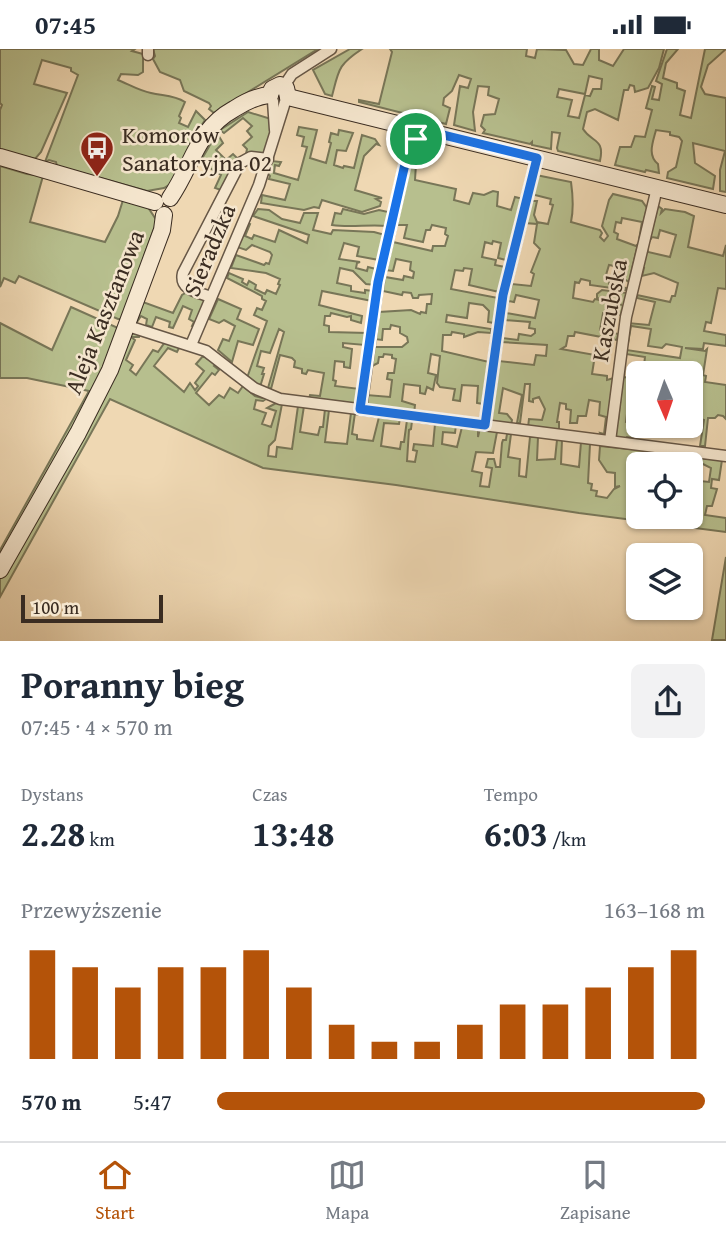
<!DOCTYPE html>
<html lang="pl">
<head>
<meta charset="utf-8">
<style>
	body { margin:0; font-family:"Gentium Book Plus",serif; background:#f2f2f3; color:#1f2937; height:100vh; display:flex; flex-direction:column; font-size:26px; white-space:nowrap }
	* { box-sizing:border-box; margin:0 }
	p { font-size:23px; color:#747a83 }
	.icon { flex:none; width:38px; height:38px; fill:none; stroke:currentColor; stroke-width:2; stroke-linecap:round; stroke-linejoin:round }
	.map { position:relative; height:592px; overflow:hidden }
	.side { display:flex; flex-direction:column; background:#fff; flex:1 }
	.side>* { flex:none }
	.needle { width:46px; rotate:178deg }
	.fabs { position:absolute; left:626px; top:312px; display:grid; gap:14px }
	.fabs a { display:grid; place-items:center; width:77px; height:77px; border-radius:10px; background:#fff; box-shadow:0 2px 5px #0004; font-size:35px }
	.scale { position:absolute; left:21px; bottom:18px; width:142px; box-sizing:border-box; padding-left:7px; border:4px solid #3a2c21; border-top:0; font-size:19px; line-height:24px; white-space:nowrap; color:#3a2c21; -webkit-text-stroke:5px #f5e6ce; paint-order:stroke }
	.pin { position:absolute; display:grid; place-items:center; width:60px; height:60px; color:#fff; margin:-30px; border:4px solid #fff; border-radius:50%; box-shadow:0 2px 7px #0007 }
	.round { display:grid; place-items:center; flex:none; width:74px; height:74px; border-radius:10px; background:#f2f2f3 }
	.head { display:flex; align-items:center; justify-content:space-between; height:119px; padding:0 21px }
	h1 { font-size:38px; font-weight:700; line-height:52px }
	.metrics { display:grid; grid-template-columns:repeat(3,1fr); gap:10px; height:119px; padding:7px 21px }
	.metrics div { display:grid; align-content:center }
	.metrics b { font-size:35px; font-weight:700 }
	.metrics small { font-size:19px; font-weight:400 }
	.metrics p { font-size:19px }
	.chart { height:196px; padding:14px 21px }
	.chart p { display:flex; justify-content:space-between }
	.chart svg { width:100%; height:126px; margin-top:7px; stroke:#b45309; stroke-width:6 }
	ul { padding:0 21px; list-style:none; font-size:23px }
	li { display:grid; grid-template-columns:112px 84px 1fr; align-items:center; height:52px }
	li i { height:18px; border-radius:9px; background:#b45309 }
	.status { display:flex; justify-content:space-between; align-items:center; height:49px; padding:0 35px; background:#fff; direction:ltr }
	.status svg { height:19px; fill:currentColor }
	.tabs { display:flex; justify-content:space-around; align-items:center; height:98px; border-top:2px solid #e0e1e3; background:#fff; font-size:19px; color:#747a83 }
	.tabs a { display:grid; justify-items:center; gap:4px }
	.tabs .selected { color:#b45309 }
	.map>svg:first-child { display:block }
	.green { fill:#b7bf8e; stroke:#787658; stroke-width:2; fill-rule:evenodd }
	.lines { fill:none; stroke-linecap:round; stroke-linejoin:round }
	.street-casing { stroke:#675746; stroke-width:13 }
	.secondary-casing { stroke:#3a2c21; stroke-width:18 }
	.street { stroke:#f5e6ce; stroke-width:10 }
	.secondary { stroke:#f5e6ce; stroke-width:16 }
	.route-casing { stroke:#fff; stroke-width:14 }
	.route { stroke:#1a73e8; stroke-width:9 }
	.labels { text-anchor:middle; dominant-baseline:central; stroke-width:5; stroke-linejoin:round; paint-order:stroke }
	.poi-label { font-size:24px; fill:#3a2c21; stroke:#f5e6ce; text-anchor:start }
	.street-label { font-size:24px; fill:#3a2c21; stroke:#f5e6ce }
</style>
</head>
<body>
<div class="status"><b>07:45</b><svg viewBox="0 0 49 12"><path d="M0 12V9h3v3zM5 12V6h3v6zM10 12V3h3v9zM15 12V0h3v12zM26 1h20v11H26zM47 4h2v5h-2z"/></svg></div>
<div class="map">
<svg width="726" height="592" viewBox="0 0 726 592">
	<rect width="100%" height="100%" fill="#efd8b3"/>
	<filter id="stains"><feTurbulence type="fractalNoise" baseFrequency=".00286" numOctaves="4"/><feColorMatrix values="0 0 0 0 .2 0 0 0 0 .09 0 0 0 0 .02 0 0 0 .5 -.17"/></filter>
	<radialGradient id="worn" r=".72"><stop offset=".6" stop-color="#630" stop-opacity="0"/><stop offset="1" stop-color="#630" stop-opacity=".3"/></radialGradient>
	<g class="green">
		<path d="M0 0H135L132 2 143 5V23L138 26 121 25 118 31C128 35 140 42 151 44 163 47 174 46 185 53L179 67 181 69 179 74 188 78 196 62 205 71 194 88 172 134 164 139 147 142 57 117 56 113 49 111 45 113 78 26 71 22V19L42 11 34 35 67 44 41 103 35 110 0 101V61L2 56 0 54Z"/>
		<path d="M153 0H318L214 64 209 60 211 57 209 54 184 42 180 31 160 23 153 10 155 7Z"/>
		<path d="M350 0H362C338 16 339 20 332 47L325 45 313 21Z"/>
		<path d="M390 0H527L526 7 535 9 537 0 566 1 574 15 583 16 591 0H599V11L613 17 624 0H664L659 19 648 39 635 43 634 37 630 36 628 41H624L618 71 595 60 587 63 583 80C592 94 605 89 600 112L558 102 557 99 560 84 552 83 551 100 532 96V93L530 95 483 84 485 81 481 77 484 66 495 65 499 50 488 46 489 38 478 37 473 63 475 82 454 76 460 37 468 39 471 30 459 26 452 42 444 49 443 56 450 59 446 75 359 53V51L379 55 392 3ZM589 27 602 30 601 40H593L590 47 585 46 579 69 568 67 572 51 557 48 559 40 585 45Z"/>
		<path d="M667 0H678L666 14 663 29 677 34V39L685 42 680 66 691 69 705 0H726L708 16 701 38 705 45 726 49V143L720 142V121L725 102 693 94 695 114 715 127 713 140 667 129 668 123 676 118 682 92 679 88 670 86V83L656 81C653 93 647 106 658 115L659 124 646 121 645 123 615 116 620 98H631L635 87 645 88 652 61 646 59 652 37 655 38 652 50 659 51 662 35 656 32Z"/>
		<path d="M248 63 271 70V85L266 105H246L247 100 243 96 252 88 247 82 252 77 243 69 224 84 220 81Z"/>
		<path d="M299 78 317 81 310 109 326 114 331 94 329 93 331 84 338 86 339 81 353 84 346 102 337 101 334 116 343 119 344 117 354 119 362 86 375 90 379 96 376 95 364 107 355 141 382 149 376 150 381 153 380 157 362 163 322 151 319 159 314 158 304 161 261 154 262 146 285 151 290 135 269 130 270 127 268 125 272 112 281 113 279 117 275 116 274 124 298 131 307 98 302 97 304 88 297 86Z"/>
		<path d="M217 84 223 94 216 101 226 111 233 105 238 110 221 141 215 139 221 126 200 113Z"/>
		<path d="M408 113 416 115 415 131 456 140 454 151 469 155 473 144 484 146 493 142 498 143 497 157 511 161 515 148 523 150 506 211 498 209 501 194 493 192 492 195 485 193 482 208 496 211 495 216 505 218 499 243 469 236 472 220 464 219 463 222 455 221 451 240 498 249 494 274 488 273 489 262 483 256 469 254 467 269 447 266 446 273 491 280V284L478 283 464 288V285L452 283 451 286H443L442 302 489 313 483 355 477 354 478 337 462 336 460 352 453 351 455 340 440 338 437 334 440 307 431 305 428 324 436 326 433 341 427 338 425 345 420 344V337L404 335 402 352 415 356 414 364 366 356 367 346 390 348 392 331 387 330 388 324H394L396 310 392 309V306L384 305 383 308H379L378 314 372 317 373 298H402L408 293 407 288 400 284V278L391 276 390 280H383L382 291 374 290 379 263 411 261 420 265 421 263 426 264 427 255H431L432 245 419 246 418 249H413L411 244 403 243 402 246 383 242 385 228 403 231 404 227 413 229 414 223 410 221 411 213 396 210 393 222 384 221 393 193 432 202 433 197H445L448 187 445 185 446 179 432 176 430 181H426L423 193 404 189 407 176H397Z"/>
		<path d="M0 117 27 125 43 127 30 173 105 193 118 167 123 151 147 157 157 172 145 204 129 260 121 270H118L19 227 15 234 4 229 0 238Z"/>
		<path d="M536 126 571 133C573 147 574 159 571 173L600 181 602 184 600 188 604 192 608 187 602 177 609 151 613 145 642 152 647 159 639 191 642 173 622 169 621 174 616 173 614 183 618 185 617 190 636 197 638 195 629 233 623 229 625 219 609 216 606 226 610 228 609 235 626 239V241L590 236V232L581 230 579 234 575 233 573 249 593 253 595 250 622 256 597 249V245L602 241 627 244 625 261 622 262 621 266 603 264 600 281 618 285 617 291 575 283 574 287H568L566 297 561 300 595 306 592 325 607 327V331L614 329 605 387H601L600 384 604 385 606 368 599 366 600 353 589 351 586 367H578L577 374H570L571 361 566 360V355L560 354 557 373H559V382L528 378 529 370 542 371 545 360 539 348 533 350V353L529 352 530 335H525L520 374H517L522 346 503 339 499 364 507 365 512 371 511 376 494 374 490 371 491 355H494L491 354 496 321H498L499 312 534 316 536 306 546 307 547 296 502 293 503 289 518 291 519 285 531 287 535 284V280L529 279 530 273 505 271 506 264 535 269 539 251 516 246 514 253 509 252 506 257 508 238 511 239 512 235 531 237 534 225 531 223 540 200 534 194 537 175 525 174 531 152H537L534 166 537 173 548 175 553 156 550 155 551 150 531 145Z"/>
		<path d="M658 157 662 160 661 164 665 160 685 163 694 167 688 198 723 207 726 196V240L718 239 711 274 706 273 704 282 726 286V297L704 294 703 300 685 299 705 302 707 300 703 326 706 327 705 333 726 336V370L723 367 718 366 715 369H708L705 397H700L704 371 691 367V338L696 339 698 328 691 326V324H643L645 308 626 305 627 301 680 309 682 298 666 295 662 299 648 297 651 280 631 277 628 294V274L649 276 655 253 637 249V246L670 253 672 247H675L678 234 654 224 642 227 644 219 641 218 647 198 648 203 670 208 676 186 660 181 658 189 652 188 649 193Z"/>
		<path d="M258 160 269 161 282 170 300 174 304 164H318L313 181 331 185 333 181 374 183 385 186 379 211 357 207 359 198 344 194 339 210 360 213 357 214 356 219 367 222 368 218 376 220 375 236 366 235 353 222 340 219 337 234 351 237V242L365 244V241L373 242 372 252 322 242 319 256 362 267 361 274 351 271V267L347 268 331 264 330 267H325L324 276 329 277V283L367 284 365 296 343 294V298L352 300 350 319 344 318V313L335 312 333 331 336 332 335 337 360 340 356 355 309 350 310 346 320 347 324 324 308 321 306 325 302 324V320L294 318 295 312 292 309 280 306 271 340 268 339 284 283 279 280 270 304 261 302 257 317 264 319 262 325H264L260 338 247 329 267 272 254 266 257 259 262 261 266 252 262 250V247L227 229 229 224 243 230 242 233 247 236 249 232 256 236 255 240 265 245 267 241 276 245 280 236 278 235 280 230 266 224 231 219 236 206 264 216 266 214 269 215 272 206 270 203 252 196 246 201 237 198 247 174 250 175 245 187 252 190 254 186 275 193 279 181 307 194 309 186 253 167Z"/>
		<path d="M343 160 364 165 379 161 388 163 387 177C368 175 351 179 332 176L335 164 341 165Z"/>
		<path d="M189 242 206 251 194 278 192 277 194 273 189 270 192 261 183 257 173 279 169 278 170 273 156 268 152 278 146 276 147 270 141 267 137 273 143 253 173 264 182 246Z"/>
		<path d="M218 250 241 260 237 270 259 280 253 296 238 292 232 313 218 301 223 290 229 292 235 277 224 271 219 274 209 270Z"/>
		<path d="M71 258 118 279 90 352 0 514V501L89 342 27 329H0V274L52 301Z"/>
		<path d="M134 284 140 285 139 288H131L135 291 126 311 133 316 130 321 136 326 153 301 158 303 165 293 180 297 177 303 168 299 154 317 184 343 190 334 195 341 198 337 195 334 204 322 196 315 203 307 216 315 214 317 219 321 215 326 212 324 196 344 209 356 219 346 224 349 230 339 238 344 243 337 255 347 266 350 263 352 256 351 254 360 266 364 262 375 271 378 276 362 267 359 278 353 282 355 275 391 269 397 268 407 276 408 277 398 292 400 298 357H304L300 383 318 386 320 378H323L325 360 329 361 325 393 347 395 351 364H355L352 385 357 386V390L373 392 379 368 400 370 399 375 384 374 381 397 400 400 401 393H404L407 371 412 372 411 380 409 381 407 412 415 413 417 402 413 401 414 395 433 397 435 375 456 376 455 384 443 383 442 395 457 398 462 378 478 379V388L480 379 497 383 493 404 476 403 472 422 482 424 480 437 489 438 492 419 486 418 488 410H494L496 418H500L502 394 503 391H506L507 385H511L508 408 520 410 519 427 526 428 530 388H538L537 411 555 410 557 391H562L561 415 579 418 581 393 590 395 588 434 592 435 591 441 597 442 596 447 607 449 614 440 620 437 615 438V424L607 423 599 411 600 397 650 402 649 407 634 406 632 422 639 423V467H691V431L709 433 711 419 701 414 692 413V408L722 411 719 431 712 430 711 439 717 440 712 457H707L705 466 726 469V483L579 464 396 436 263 419 110 350 0 548V529L101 348 131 285Z"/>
		<path d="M623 328 639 330V344H635L634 358 628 357 626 373 636 375 633 389 627 388 626 390 616 388 615 372H618Z"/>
		<path d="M726 508V591H712Z"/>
	</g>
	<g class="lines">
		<g class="street-casing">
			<g id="street">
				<path d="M148 0V6"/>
				<path d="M284 37 292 25 331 0"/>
				<path d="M273 52 275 81"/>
				<path d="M211 248C198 243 179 241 183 224L240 114 251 108 268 110"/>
				<path d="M128 277 206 302 254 339 280 350 726 407"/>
				<path d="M191 296 259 136 285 53"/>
				<path d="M361 360 378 234 408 102 417 88 419 80"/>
				<path d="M485 376 503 246 537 109"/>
				<path d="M610 392 626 268 657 139"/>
			</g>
		</g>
		<g class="secondary-casing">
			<g id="secondary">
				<path d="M270 46 272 40 280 36 286 39 288 48"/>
				<path d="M288 48 726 156"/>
				<path d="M0 108 155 153"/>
				<path d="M170 149C193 116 196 81 234 60 245 53 256 47 270 46"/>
				<path d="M0 521 78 384 110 321 162 181 164 166"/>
			</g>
		</g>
		<use href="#street" class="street"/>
		<use href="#secondary" class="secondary"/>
	</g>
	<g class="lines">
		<g class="route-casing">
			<path id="route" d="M419 80 537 109 503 246 485 376 360 360 378 233 408 102 417 88Z"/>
		</g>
		<use href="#route" class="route"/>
	</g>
	<defs>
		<g id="bus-pin" transform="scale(1.75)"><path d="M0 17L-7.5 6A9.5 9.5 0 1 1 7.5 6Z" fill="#8f2418" stroke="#f5e6ce"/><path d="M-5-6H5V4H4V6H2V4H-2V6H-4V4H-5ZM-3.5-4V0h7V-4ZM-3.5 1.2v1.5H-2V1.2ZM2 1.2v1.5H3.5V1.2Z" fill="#fff"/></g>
	</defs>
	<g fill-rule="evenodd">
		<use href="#bus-pin" x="97" y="99"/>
	</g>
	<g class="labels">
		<g class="poi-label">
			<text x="122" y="85">Komorów<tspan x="122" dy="28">Sanatoryjna 02</tspan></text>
		</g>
		<g class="street-label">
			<text transform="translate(209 201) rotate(-67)">Sieradzka</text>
			<text transform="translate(609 261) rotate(-79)">Kaszubska</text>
			<text transform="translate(104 263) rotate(-68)">Aleja Kasztanowa</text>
		</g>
	</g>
	<rect width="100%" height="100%" filter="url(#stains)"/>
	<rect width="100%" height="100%" fill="url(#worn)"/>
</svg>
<div class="fabs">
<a><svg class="needle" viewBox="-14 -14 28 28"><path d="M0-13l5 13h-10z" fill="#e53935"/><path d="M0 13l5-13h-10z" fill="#747a83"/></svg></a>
<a><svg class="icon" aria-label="locate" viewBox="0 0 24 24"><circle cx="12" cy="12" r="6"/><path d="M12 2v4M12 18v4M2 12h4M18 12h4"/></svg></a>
<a><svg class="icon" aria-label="layers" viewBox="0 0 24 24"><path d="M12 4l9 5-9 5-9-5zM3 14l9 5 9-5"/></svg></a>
</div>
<div class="scale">100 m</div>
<div class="pin" style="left:416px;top:90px;background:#1e9e55"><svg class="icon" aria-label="arrive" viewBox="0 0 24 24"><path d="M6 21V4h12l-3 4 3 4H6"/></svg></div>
</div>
<section class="side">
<div class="head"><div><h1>Poranny bieg</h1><p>07:45 · 4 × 570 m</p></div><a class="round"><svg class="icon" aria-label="share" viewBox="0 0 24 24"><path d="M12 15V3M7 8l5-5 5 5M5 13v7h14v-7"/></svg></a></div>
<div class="metrics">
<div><p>Dystans</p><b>2.28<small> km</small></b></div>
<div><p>Czas</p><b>13:48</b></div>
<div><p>Tempo</p><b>6:03<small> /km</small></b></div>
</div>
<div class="chart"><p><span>Przewyższenie</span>163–168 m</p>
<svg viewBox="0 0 160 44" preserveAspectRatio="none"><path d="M5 44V6M15 44V12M25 44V19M35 44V12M45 44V12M55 44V6M65 44V19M75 44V32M85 44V38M95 44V38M105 44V32M115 44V25M125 44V25M135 44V19M145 44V12M155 44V6"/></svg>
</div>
<ul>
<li><b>570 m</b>5:47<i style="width:100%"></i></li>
</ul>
</section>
<nav class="tabs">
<a class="selected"><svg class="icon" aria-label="home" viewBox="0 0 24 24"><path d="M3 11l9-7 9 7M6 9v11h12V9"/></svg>Start</a>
<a><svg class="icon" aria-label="map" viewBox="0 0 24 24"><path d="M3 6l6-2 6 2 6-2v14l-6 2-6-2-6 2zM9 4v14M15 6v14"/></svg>Mapa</a>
<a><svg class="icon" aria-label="saved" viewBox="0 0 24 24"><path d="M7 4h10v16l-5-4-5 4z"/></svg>Zapisane</a>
</nav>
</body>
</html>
